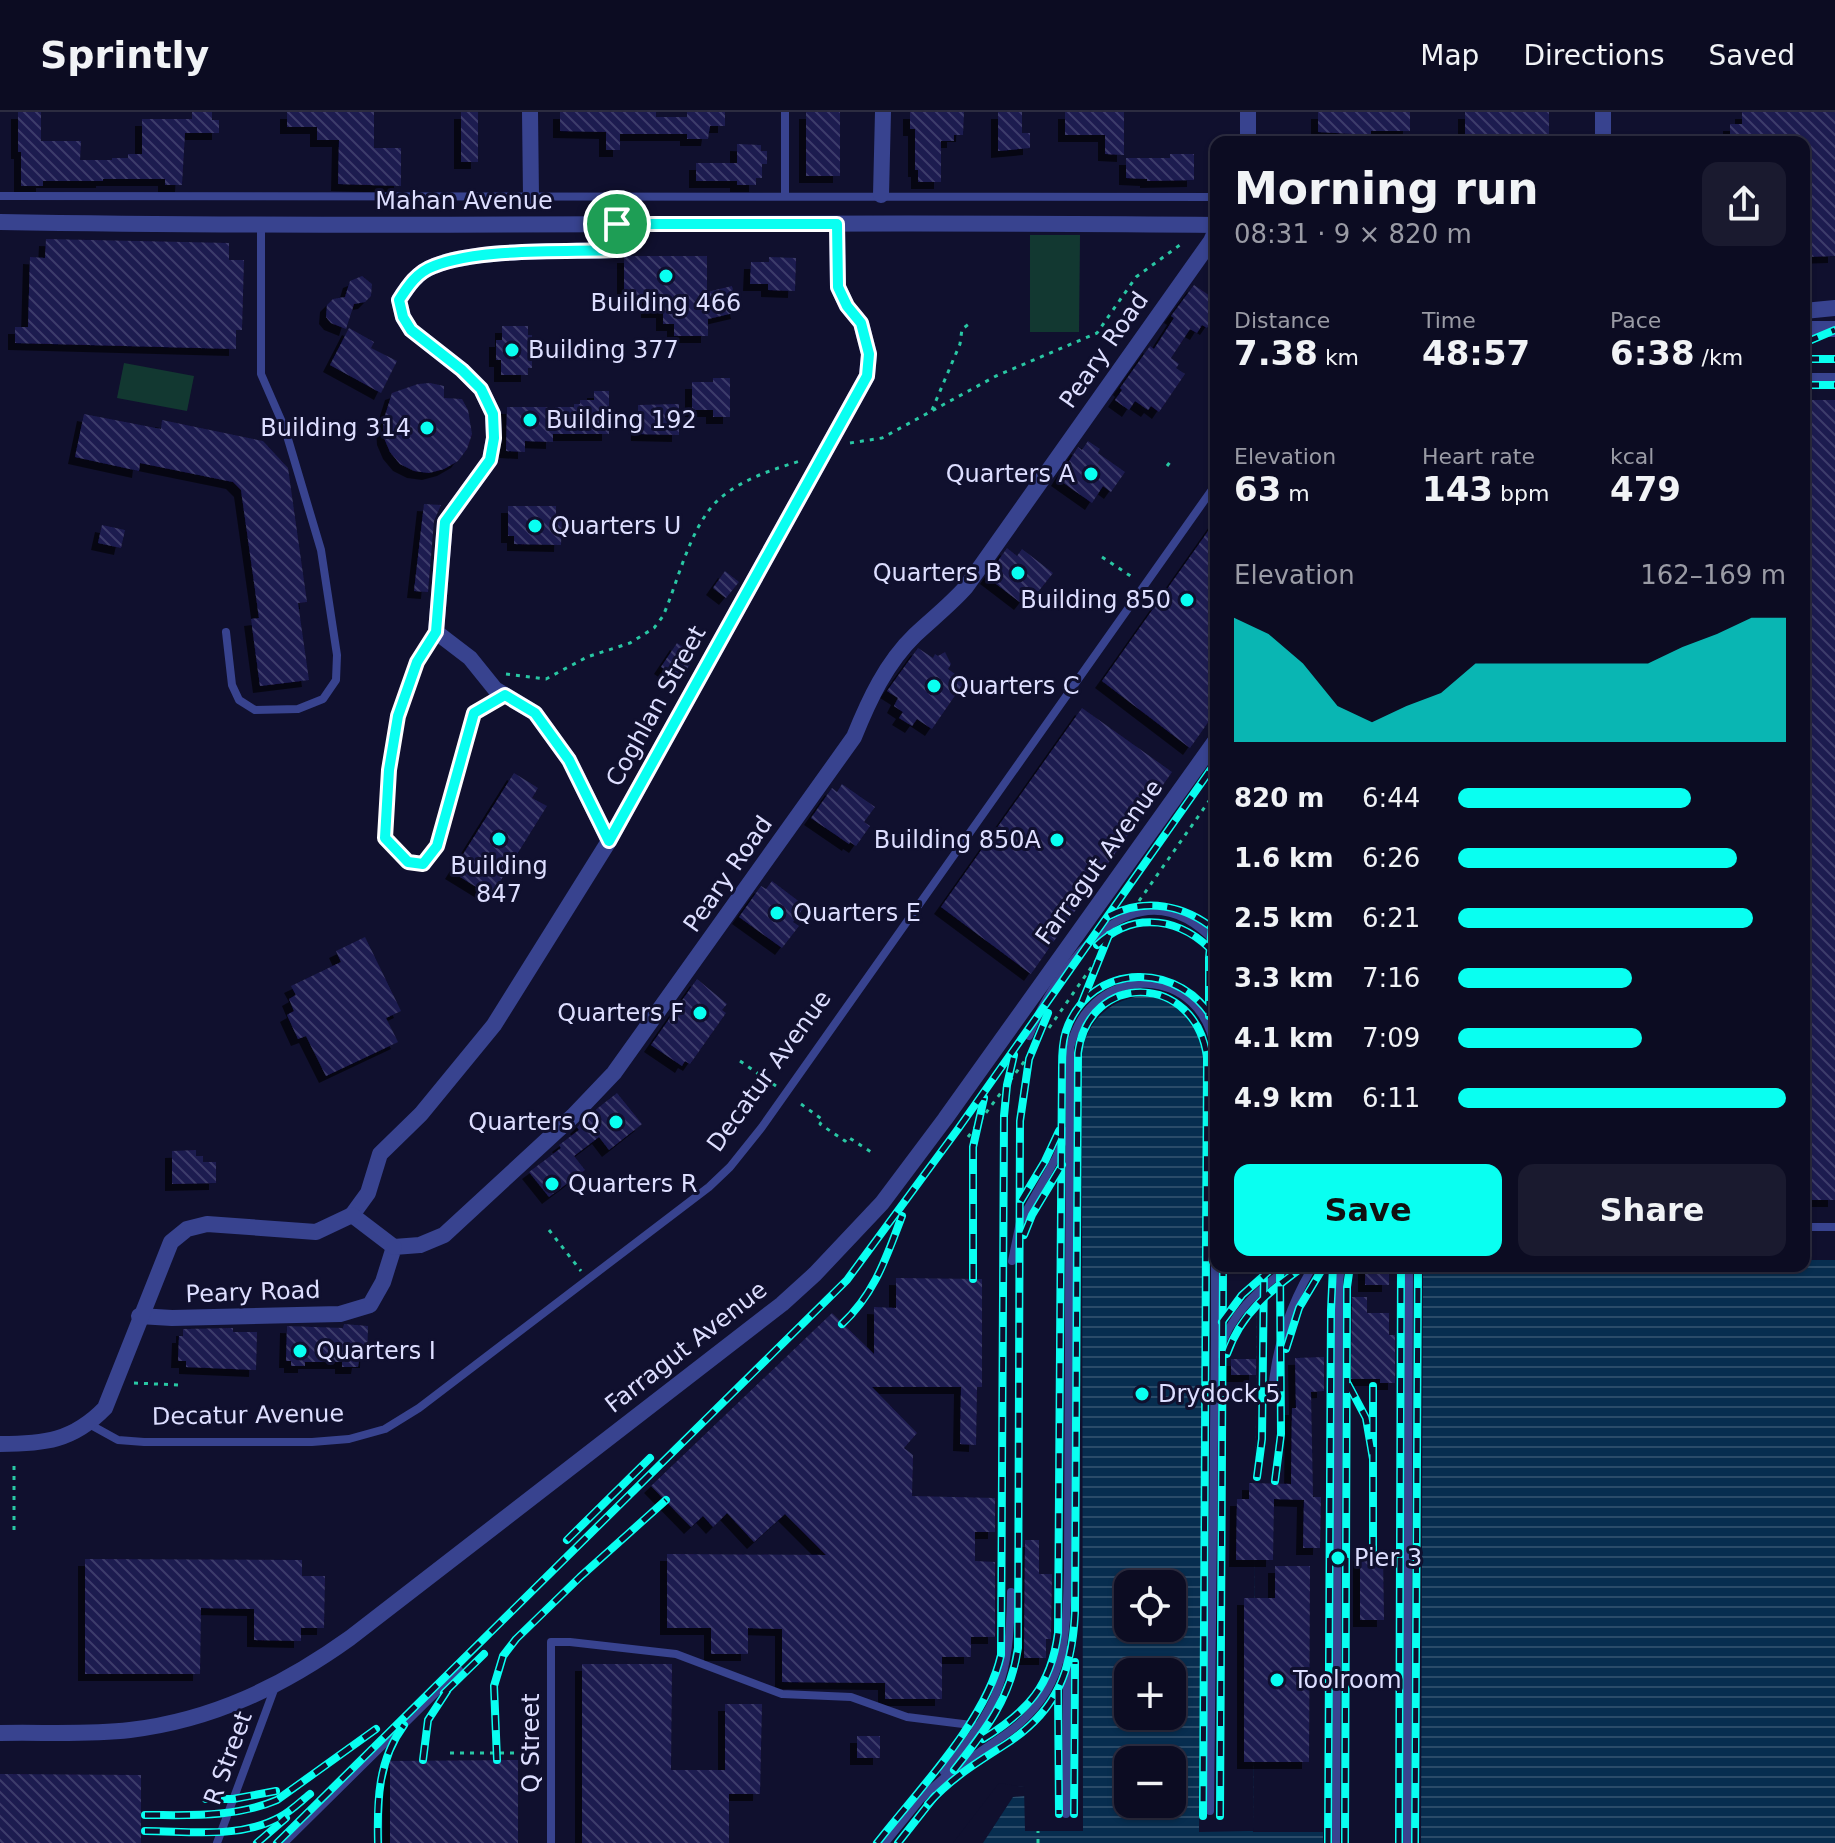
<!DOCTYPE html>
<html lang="en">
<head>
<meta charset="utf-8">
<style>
	body { margin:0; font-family:"DejaVu Sans",sans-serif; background:#1a1a2f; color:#f1f3f6; height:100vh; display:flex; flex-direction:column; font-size:30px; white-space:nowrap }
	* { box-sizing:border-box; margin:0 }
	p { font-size:26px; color:#9a9ba5 }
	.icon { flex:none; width:44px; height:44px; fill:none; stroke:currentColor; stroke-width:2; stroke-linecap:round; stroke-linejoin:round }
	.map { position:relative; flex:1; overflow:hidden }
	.sheet { position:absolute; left:1210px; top:24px; width:600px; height:1136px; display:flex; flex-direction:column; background:#0c0c22; border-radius:16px; box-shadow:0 2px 6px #0004,0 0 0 2px #2c2c40 }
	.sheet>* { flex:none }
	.buttons { position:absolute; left:1114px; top:1458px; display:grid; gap:16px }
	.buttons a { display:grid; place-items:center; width:72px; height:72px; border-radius:16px; background:#0c0c22; box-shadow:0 2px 6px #0004,0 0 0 2px #2c2c40; font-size:40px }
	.pin { position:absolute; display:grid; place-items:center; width:68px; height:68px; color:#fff; margin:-34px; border:4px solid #fff; border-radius:50%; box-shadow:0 2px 8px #0007 }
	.round { display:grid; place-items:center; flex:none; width:84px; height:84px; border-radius:16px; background:#1a1a2f }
	.summary { display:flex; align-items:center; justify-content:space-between; height:136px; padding:0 24px }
	h1 { font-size:44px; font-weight:800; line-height:60px }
	.metrics { display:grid; grid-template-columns:repeat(3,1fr); gap:12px; height:136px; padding:8px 24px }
	.metrics div { display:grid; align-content:center }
	.metrics b { font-size:34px; font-weight:800 }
	.metrics small { font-size:22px; font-weight:400 }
	.metrics p { font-size:22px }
	.chart { height:224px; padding:16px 24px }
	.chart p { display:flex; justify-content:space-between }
	.chart svg { width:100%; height:144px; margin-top:8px; fill:#09fff1; opacity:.7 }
	.cta { display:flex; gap:16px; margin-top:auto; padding:16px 24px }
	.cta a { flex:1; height:92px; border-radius:16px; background:#09fff1; color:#111; font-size:32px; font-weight:800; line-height:92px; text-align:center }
	.cta a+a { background:#1a1a2f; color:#f1f3f6 }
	ul { padding:0 24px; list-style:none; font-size:26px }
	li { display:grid; grid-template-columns:128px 96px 1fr; align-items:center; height:60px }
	li i { height:20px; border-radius:10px; background:#09fff1 }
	header { display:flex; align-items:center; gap:48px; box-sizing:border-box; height:112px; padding:0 40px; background:#0c0c22; border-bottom:2px solid #2c2c40 }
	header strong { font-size:38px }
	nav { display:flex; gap:44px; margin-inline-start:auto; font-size:28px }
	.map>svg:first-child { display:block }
	.green { fill:#123831 }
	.water { fill:url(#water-rules); fill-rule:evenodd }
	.pier { fill:#10102e }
	.building { fill:url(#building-back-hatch); filter:url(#shadow) }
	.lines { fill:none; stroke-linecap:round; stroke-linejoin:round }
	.path { stroke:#29c7a4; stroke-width:3; stroke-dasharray:4 6; stroke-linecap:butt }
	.lane { stroke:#38438f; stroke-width:8 }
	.street { stroke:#38438f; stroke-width:16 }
	.rail-casing { stroke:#09fff1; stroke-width:8 }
	.rail { stroke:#10102e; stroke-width:5; stroke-dasharray:15; stroke-linecap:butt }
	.route-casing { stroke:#fff; stroke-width:16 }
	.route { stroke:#09fff1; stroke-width:10 }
	.poi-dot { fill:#09fff1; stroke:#10102e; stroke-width:3 }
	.labels { text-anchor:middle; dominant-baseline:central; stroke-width:6; stroke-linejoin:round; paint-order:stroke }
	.street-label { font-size:24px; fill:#dddeff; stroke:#10102e }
	.poi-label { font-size:24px; fill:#dddeff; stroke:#10102e; text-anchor:start }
</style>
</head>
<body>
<header>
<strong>Sprintly</strong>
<nav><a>Map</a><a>Directions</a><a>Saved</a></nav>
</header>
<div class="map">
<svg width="1835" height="1731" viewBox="0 0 1835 1731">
	<defs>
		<pattern id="water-rules" width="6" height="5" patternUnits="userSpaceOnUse" patternTransform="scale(2)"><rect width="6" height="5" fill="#072d4f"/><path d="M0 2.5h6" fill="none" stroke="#2b4b69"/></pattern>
		<pattern id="building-back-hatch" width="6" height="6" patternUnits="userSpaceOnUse" patternTransform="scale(2)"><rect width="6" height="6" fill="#1d1b50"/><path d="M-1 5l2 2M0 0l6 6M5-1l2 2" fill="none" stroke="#3d3c6a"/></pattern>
		<filter id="shadow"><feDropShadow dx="-7" dy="7" stdDeviation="0" flood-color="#0009"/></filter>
	</defs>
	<rect width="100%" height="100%" fill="#10102e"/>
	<g class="green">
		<path d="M1030 123H1080L1079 220H1030Z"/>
		<path d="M124 251 194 264 187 299 117 286Z"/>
	</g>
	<path class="water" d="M1142 884C1177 886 1199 909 1204 943L1199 1720 1253 1719 1257 1154H1804V1148H1835V1731H957L1002 1673 1024 1675 1025 1719H1083L1082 940C1088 908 1110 888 1142 884ZM1128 1472H1172V1516H1128ZM1128 1560H1172V1604H1128ZM1128 1648H1172V1692H1128Z"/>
	<g class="pier">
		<path d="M1257 1154H1423L1421 1731H1323V1720H1253Z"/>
		<path d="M999 1671 1024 1675 1025 1684 1013 1685 983 1731H953Z"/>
	</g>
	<g class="building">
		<path d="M18 0H41V29H81L80 48H112V46H128V42H142V7H192V0H212V8H219V21H185L182 73H165V67H103V69H43V74H21V40H18Z"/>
		<path d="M287 0H374V36H401V74L338 72 339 28H317V15H287Z"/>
		<rect x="461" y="0" width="17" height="50"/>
		<path d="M560 0H656V5H687V0H725V14H710L708 27H687V22H620V38H606V20L560 19Z"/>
		<rect x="806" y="0" width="34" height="64"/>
		<path d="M910 0H964L963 23H954V29H941V70H918V58H915V17H910Z"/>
		<path d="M998 0H1022V21H1030V36L998 39Z"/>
		<path d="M1065 0H1124V43L1105 42V23H1065Z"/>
		<path d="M1318 0H1410V19H1371V23L1318 20Z"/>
		<path d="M1465 0H1549V23H1521V30H1465Z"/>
		<path d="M1742 0H1835V144L1804 145V30H1730V12H1742Z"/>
		<path d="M737 32 761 33V39H767V52H762V66H756V73H737V69H696V51H737Z"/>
		<path d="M1170 42H1194V68L1147 69V67L1126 66V46H1170Z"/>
		<path d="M46 127 229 131V148H244L242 218H236V237L15 231V215H28L30 145 45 146Z"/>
		<path d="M624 144H707V180L732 174 738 200 708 207V224H674V212H663V199H648V185H624Z"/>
		<path d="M769 145 796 146 795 179 768 178V172H750L751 150H769Z"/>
		<path d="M362 164 372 172 371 184 365 190 354 192 346 217 331 211 326 205 327 193 333 187 345 185 350 169Z"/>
		<path d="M1194 173 1216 188V203L1207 216 1202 213 1197 221 1190 217 1171 246 1179 252 1176 256 1185 262 1159 300 1151 294 1148 298 1135 289 1129 298 1115 288 1122 278 1120 276 1150 234 1154 237 1174 206 1171 204Z"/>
		<path d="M502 214H528V223H532V256H528V263H501V248H496V228H502Z"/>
		<path d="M349 216 374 230 371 236 397 249 381 281 330 253Z"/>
		<path d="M713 266H730V305H713V298H692V270H713Z"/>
		<path d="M430 271 444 274V286L462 287 468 298 472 322 467 337 458 349 444 357 429 361 414 359 400 352 390 340 384 326 383 310 392 281 418 272Z"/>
		<path d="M594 279H609V322H553V330L525 329V340L506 339 507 295H574V292H580V288H594Z"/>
		<rect x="1804" y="288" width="31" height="800"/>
		<path d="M679 292V323L638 322V293Z"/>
		<path d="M84 302 161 317 162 308 263 329 288 356 307 490 298 491 309 568 260 574 251 507 259 506 241 378 233 370 140 351 139 359 75 345Z"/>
		<path d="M1088 329 1100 337 1098 341 1125 360 1111 380 1103 374 1092 391 1058 367 1078 335 1082 338Z"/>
		<path d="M424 392 441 393 434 409 428 480 414 479Z"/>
		<path d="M508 394H556V404H562L561 433 514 432V424H508Z"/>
		<path d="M1216 408V599L1190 636 1102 569Z"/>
		<path d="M102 413 125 418 121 436 98 431Z"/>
		<path d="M1007 436 1017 444 1022 437 1053 461 1038 480 1033 476 1021 491 987 465Z"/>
		<path d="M725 459 739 470 726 486 713 476Z"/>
		<path d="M677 531 696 543 680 568 661 555Z"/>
		<path d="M918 536 933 546 935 542 938 544 945 540 951 552 948 557 965 569 932 617 917 607 912 614 899 606 903 600 894 594 898 586 887 579Z"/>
		<path d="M1082 596 1172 660 1031 862 941 795Z"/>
		<path d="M514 661 538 676 532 686 547 694 491 784 452 760Z"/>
		<path d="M842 672 875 695 864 710 870 714 856 734 850 730 849 732 811 706 832 676 837 680Z"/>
		<path d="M772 769 805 794 793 810 799 814 782 836 739 805 761 774 766 777Z"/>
		<path d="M365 825 401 899 386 906 398 930 326 964 306 924 298 927 287 903 294 899 289 887 296 883 291 874 341 850 336 839Z"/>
		<path d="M697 867 727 892 722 898 726 901 690 952 685 949 682 954 651 933Z"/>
		<path d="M617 981 642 1012 609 1038 599 1025 574 1044 585 1058 549 1085 529 1060 561 1036 559 1033 579 1018 577 1015 589 1003Z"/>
		<path d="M196 1038V1044H203V1050H216V1071L172 1072V1039Z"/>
		<rect x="1365" y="1154" width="24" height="19"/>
		<path d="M896 1166 982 1167V1275H977L976 1333 960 1332 961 1275H872L917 1321 904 1336 913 1343 912 1384 995 1386V1420H975V1449L995 1450V1525H971V1545H942V1587H885V1571L782 1570V1517L748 1516V1542H711V1516H667V1442L826 1443 785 1402 754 1430 727 1401 713 1415 703 1404 691 1415 651 1374 832 1201 874 1242V1195L896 1196Z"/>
		<path d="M1352 1185H1367V1201H1389V1223H1395V1271H1380V1267H1351Z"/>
		<path d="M344 1212 368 1214 367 1249H359L358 1255H342V1250H305V1254H291V1249H286L287 1214 343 1216Z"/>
		<path d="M233 1216V1220H257L256 1258 186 1255V1249H178L179 1224H183V1217Z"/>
		<path d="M1324 1245V1279L1311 1280 1313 1385H1321L1320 1436H1303L1304 1388 1274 1387 1273 1448H1236L1237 1387H1249V1371L1291 1372 1292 1296H1296L1295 1246Z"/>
		<rect x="1231" y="1247" width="25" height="16"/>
		<path d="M1025 1428H1039V1462H1052L1051 1527H1046V1546H1024Z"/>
		<path d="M1360 1442H1383L1384 1508H1360Z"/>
		<path d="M85 1447 302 1448V1464H325L324 1516H301V1529L254 1528V1497L201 1496 200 1562H85Z"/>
		<path d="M1275 1454H1310L1309 1650H1244V1486H1275Z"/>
		<path d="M582 1552H672L671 1658H725V1592H762L760 1682H729V1731H582Z"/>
		<rect x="857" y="1624" width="23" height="22"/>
		<path d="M518 1648V1731H390V1649Z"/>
		<path d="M0 1662 141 1663V1731H0Z"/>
	</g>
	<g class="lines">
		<g class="path">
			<path d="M932 298 960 232 962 217 969 212"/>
			<path d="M850 331 882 326 996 264 1097 221 1136 165 1184 130"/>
			<path d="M1167 354 1170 350"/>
			<path d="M1102 445 1135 467"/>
			<path d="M506 562 546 567 587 545 630 531 654 516 663 504C678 470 689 418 716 390 739 368 771 358 800 349"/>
			<path d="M1139 789 1216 679"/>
			<path d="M1049 916 1104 837"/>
			<path d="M740 949 776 974"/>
			<path d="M801 992 823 1008 820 1012 845 1029 848 1025 874 1042"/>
			<path d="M968 1025 1035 935"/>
			<path d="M549 1118 581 1159"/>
			<path d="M1423 1157 1469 1156"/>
			<path d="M134 1271 179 1273"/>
			<path d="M14 1354V1423"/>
			<path d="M450 1641H538"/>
			<path d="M1038 1731V1719"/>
		</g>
		<g class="lane">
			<path d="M785 0V83"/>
			<path d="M0 84 1216 85"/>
			<path d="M1804 265H1835"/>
			<path d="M226 520 232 573 239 588 255 598 298 597 323 587 336 568 337 543 321 438 285 317 261 262V115"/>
			<path d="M436 520C395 586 389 650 385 726L408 750 423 752 437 734 474 601 504 584"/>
			<path d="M1029 924C1058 851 1137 745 1216 831"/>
			<path d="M1804 1115H1835"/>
			<path d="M1012 1149 1020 1110 1056 1046 1067 1019"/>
			<path d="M1218 1242C1231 1201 1257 1179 1290 1154"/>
			<path d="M1272 1279C1276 1233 1289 1194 1313 1154"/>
			<path d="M89 1312 118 1328 144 1330H312L349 1327 385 1317 419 1296 709 1075 730 1055 762 1015 1216 372"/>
			<path d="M944 1660C999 1592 1010 1567 1011 1480"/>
			<path d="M923 1685C948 1659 976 1643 1006 1622 1067 1579 1066 1527 1068 1459L1070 936C1090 847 1206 852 1215 941V1226L1210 1699"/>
			<path d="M1066 1702 1067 1538"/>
			<path d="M217 1731 275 1575"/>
			<path d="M284 1731 459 1558"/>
			<path d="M551 1731V1530H570L676 1542 782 1582 851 1585 907 1605 979 1614"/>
			<path d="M885 1731 925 1682"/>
			<path d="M1336 1731 1339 1171 1341 1154"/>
			<path d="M1407 1731 1409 1154"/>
		</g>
		<g class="street">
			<path d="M530 0 531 84"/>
			<path d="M1603 0V30"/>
			<path d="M1248 30V0"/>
			<path d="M881 83 883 0"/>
			<path d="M0 110C405 117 811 108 1216 113"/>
			<path d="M1804 199 1835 196"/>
			<path d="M1804 217H1835"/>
			<path d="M609 729 569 648 535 601 495 577 470 546 436 520 445 410 490 348 494 326 493 302 481 277 462 258 411 218 403 205 399 188C408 174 417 160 434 154 480 136 564 140 615 138L617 112"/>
			<path d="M352 1103 368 1081 380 1042 421 1002 494 913 609 729 867 264 869 242 861 211 847 194 838 175 837 112"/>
			<path d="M139 1204 172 1206 340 1202 370 1193 383 1170 394 1135 420 1133 444 1123 573 1004 614 961 854 625C869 588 886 551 915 523 932 507 950 493 966 475L1211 129 1216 118"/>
			<path d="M0 1332C44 1332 73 1329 105 1296L171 1130 187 1117 207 1112 316 1120 352 1103 394 1135"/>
			<path d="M0 1621C43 1620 87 1623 130 1618 213 1608 283 1574 350 1526L782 1192 815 1162 882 1091 945 1007 1216 628"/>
		</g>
		<g class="rail-casing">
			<g id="rail">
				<path d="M1804 231 1835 218"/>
				<path d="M1804 247H1835"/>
				<path d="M1804 273H1835"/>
				<path d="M1109 804C1145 785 1186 793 1216 819"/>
				<path d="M1097 833C1135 797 1183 806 1216 843"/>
				<path d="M1082 890 1109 823"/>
				<path d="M1209 904V846L1216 772"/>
				<path d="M1021 1089 1045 1049 1059 1019"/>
				<path d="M1024 1123 1032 1103 1062 1053"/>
				<path d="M973 1167V1035L984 986"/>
				<path d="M1222 1210 1242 1183 1268 1160"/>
				<path d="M842 1212C875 1181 886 1146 902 1104"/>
				<path d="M1286 1237 1299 1196 1324 1154"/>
				<path d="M1227 1242C1241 1201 1270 1179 1304 1154"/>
				<path d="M1348 1272 1366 1306 1373 1347"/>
				<path d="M1257 1365 1262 1327 1264 1154"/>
				<path d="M1275 1369 1281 1322 1280 1154"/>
				<path d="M567 1428 650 1346"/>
				<path d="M1373 1440V1274"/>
				<path d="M1058 1578 1059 1702"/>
				<path d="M444 1581 484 1542"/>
				<path d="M983 1627C1028 1599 1051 1574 1058 1521L1062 956C1062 944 1062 931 1066 919 1090 848 1184 848 1216 913"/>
				<path d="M423 1648 428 1608 447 1579"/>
				<path d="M497 1648 494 1574 503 1544 516 1527 580 1465 666 1388"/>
				<path d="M954 1658C985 1619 1011 1586 1018 1536L1020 1009 1029 947 1048 901"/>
				<path d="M206 1687H233L276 1679"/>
				<path d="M928 1692C951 1666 978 1650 1006 1632 1057 1599 1072 1559 1075 1501L1078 941C1089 858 1196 861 1207 945L1203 1704"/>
				<path d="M1074 1702 1075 1550"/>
				<path d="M145 1703C191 1703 234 1706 277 1688L376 1617"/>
				<path d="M1220 1704 1223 1154"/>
				<path d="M145 1719C189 1719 240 1727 280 1705 291 1699 300 1690 310 1682"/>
				<path d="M257 1731 286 1706"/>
				<path d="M277 1731 847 1168 958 1017 1216 650"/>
				<path d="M378 1731C377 1689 378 1648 404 1613"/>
				<path d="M877 1731C919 1677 986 1609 1001 1543L1004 1004 1007 973 1014 943"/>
				<path d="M898 1731 935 1684"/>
				<path d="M1328 1731 1331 1198 1333 1154"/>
				<path d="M1345 1731 1347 1175 1350 1154"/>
				<path d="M1399 1731 1401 1154"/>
				<path d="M1415 1731 1418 1154"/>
			</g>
		</g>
		<use href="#rail" class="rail"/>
	</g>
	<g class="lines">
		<g class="route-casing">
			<path id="route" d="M617 112H837L838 175 847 194 861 211 869 242 867 264 609 729 569 648 535 601 505 583 474 601 437 734 423 752 408 750 385 726 389 658 398 604 417 550 436 520 445 410 490 348 494 326 493 302 481 277 462 258 411 218 403 205 399 188C408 174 417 160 434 154 480 136 564 140 615 138Z"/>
		</g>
		<use href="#route" class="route"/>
	</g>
	<g class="poi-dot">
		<circle cx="666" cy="164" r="8"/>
		<circle cx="512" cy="238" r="8"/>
		<circle cx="530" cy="308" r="8"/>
		<circle cx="427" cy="316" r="8"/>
		<circle cx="1091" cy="362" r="8"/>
		<circle cx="535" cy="414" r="8"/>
		<circle cx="1018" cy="461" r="8"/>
		<circle cx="1187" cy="488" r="8"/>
		<circle cx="934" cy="574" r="8"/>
		<circle cx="499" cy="727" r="8"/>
		<circle cx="1057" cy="728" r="8"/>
		<circle cx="777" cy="801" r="8"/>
		<circle cx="700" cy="901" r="8"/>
		<circle cx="616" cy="1010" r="8"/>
		<circle cx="552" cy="1072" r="8"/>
		<circle cx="300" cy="1239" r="8"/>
		<circle cx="1142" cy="1282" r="8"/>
		<circle cx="1338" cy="1446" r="8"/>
		<circle cx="1277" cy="1568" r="8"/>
	</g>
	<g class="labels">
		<g class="street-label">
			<text x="464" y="89">Mahan Avenue</text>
			<text transform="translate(1104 238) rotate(-55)">Peary Road</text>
			<text transform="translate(656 594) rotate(-61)">Coghlan Street</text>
			<text transform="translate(1099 750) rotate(-54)">Farragut Avenue</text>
			<text transform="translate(728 762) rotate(-55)">Peary Road</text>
			<text transform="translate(769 959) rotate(-54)">Decatur Avenue</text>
			<text transform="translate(253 1180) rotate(-2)">Peary Road</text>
			<text transform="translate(686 1235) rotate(-38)">Farragut Avenue</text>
			<text transform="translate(248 1303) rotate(-1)">Decatur Avenue</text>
			<text transform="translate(531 1631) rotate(-90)">Q Street</text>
			<text transform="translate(228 1646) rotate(-70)">R Street</text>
		</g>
		<g class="poi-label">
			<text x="666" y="191" text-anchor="middle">Building 466</text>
			<text x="528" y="238">Building 377</text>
			<text x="546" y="308">Building 192</text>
			<text x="411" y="316" text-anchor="end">Building 314</text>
			<text x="1075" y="362" text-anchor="end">Quarters A</text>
			<text x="551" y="414">Quarters U</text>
			<text x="1002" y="461" text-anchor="end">Quarters B</text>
			<text x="1171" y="488" text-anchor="end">Building 850</text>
			<text x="950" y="574">Quarters C</text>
			<text x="1041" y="728" text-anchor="end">Building 850A</text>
			<text x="499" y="754" text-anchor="middle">Building<tspan x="499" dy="28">847</tspan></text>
			<text x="793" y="801">Quarters E</text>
			<text x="684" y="901" text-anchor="end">Quarters F</text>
			<text x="600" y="1010" text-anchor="end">Quarters Q</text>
			<text x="568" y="1072">Quarters R</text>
			<text x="316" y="1239">Quarters I</text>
			<text x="1158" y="1282">Drydock 5</text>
			<text x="1354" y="1446">Pier 3</text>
			<text x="1293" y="1568">Toolroom</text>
		</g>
	</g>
</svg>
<div class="buttons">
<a><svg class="icon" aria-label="locate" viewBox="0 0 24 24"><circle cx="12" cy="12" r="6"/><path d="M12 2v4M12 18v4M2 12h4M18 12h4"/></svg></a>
<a>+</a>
<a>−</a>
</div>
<div class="pin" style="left:617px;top:112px;background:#1e9e55"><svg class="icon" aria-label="arrive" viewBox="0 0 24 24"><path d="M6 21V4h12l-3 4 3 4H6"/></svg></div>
<section class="sheet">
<div class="summary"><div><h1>Morning run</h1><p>08:31 · 9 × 820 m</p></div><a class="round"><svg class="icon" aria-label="share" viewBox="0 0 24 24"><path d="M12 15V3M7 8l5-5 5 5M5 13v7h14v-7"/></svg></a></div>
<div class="metrics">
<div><p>Distance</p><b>7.38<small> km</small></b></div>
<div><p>Time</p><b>48:57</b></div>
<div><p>Pace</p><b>6:38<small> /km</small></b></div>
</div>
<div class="metrics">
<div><p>Elevation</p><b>63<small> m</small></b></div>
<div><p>Heart rate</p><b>143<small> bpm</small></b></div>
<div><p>kcal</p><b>479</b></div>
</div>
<div class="chart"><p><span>Elevation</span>162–169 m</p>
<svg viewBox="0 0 160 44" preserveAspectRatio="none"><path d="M0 44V6L10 11L20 20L30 33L40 38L50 33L60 29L70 20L80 20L90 20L100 20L110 20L120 20L130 15L140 11L150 6L160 6V44z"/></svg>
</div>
<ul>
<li><b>820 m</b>6:44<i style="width:71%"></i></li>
<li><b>1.6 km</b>6:26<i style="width:85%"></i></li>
<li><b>2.5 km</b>6:21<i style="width:90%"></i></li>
<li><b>3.3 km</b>7:16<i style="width:53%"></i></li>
<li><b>4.1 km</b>7:09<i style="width:56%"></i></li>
<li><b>4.9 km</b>6:11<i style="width:100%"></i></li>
</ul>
<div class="cta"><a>Save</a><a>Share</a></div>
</section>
</div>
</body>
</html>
